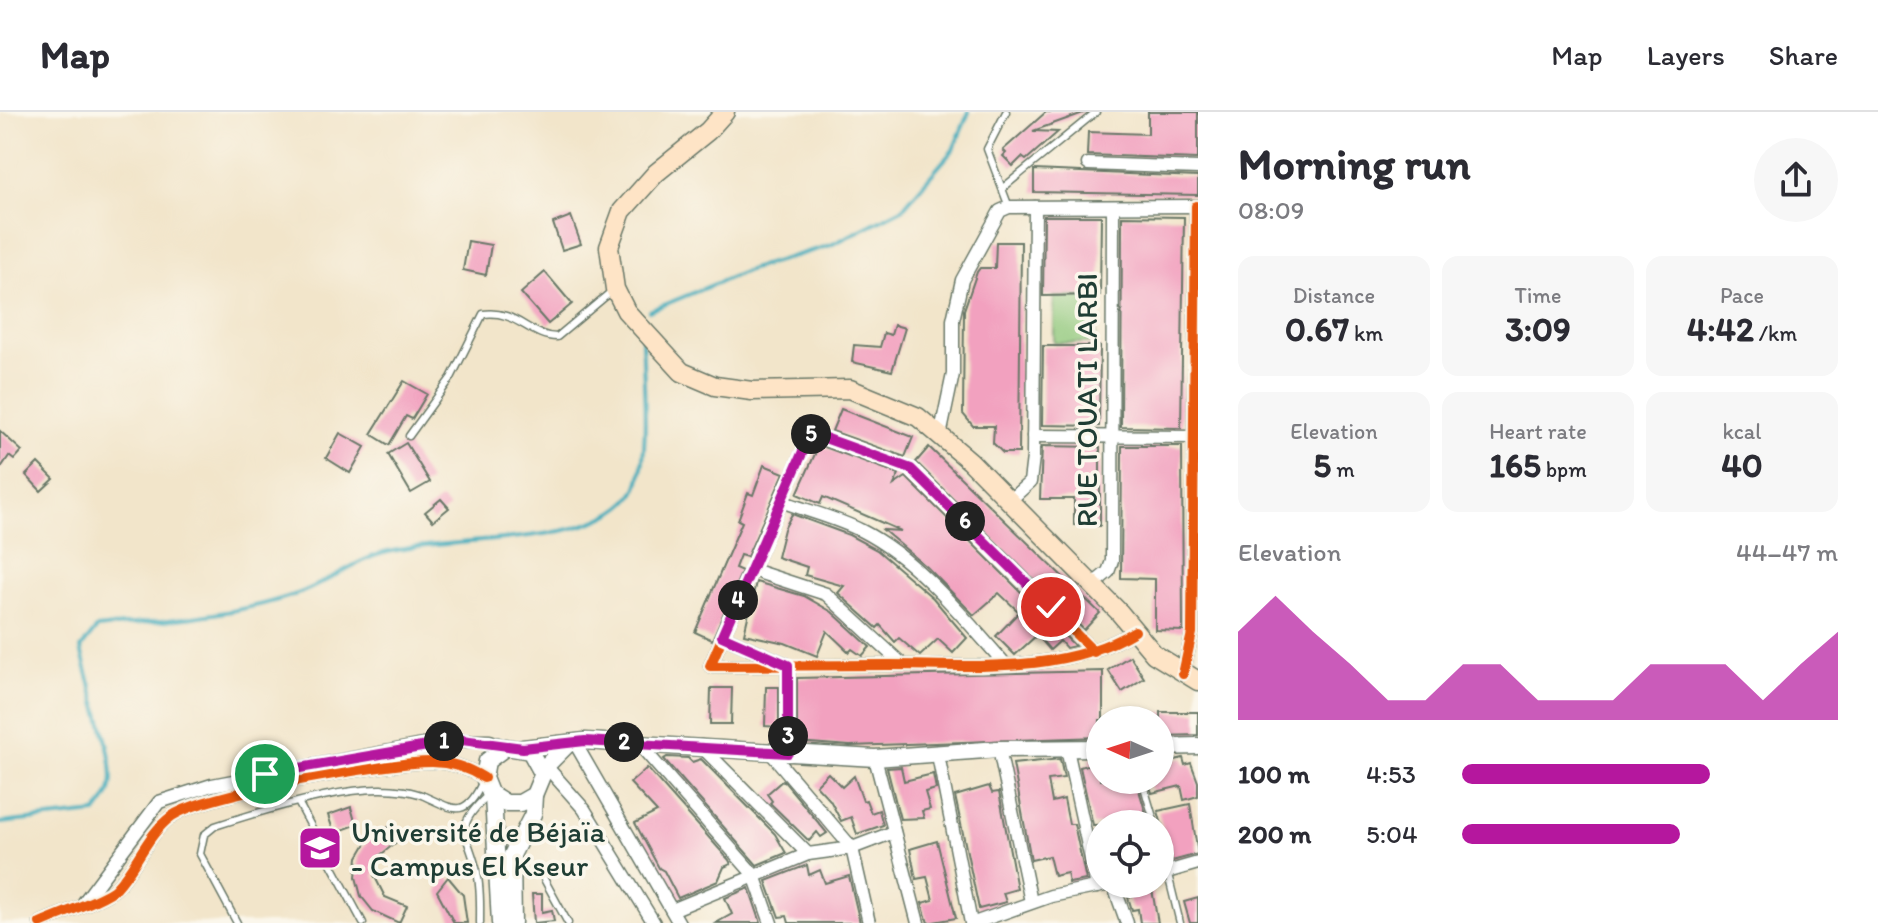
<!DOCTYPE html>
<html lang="en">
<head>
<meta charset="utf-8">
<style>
	body { margin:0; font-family:Itim,sans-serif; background:#f7f7f7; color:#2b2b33; height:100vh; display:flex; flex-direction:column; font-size:30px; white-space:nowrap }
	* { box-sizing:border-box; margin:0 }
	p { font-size:26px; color:#7c7c81 }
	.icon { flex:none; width:44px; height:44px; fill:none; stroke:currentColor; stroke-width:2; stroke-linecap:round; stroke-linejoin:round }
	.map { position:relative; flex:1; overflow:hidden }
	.panel { display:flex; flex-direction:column; background:#fff; width:680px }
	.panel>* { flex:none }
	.needle { width:52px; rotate:273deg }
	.fabs { position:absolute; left:1086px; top:594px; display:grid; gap:16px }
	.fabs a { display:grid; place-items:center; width:88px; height:88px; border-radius:50%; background:#fff; box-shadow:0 2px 6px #0004; font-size:40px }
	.pin { position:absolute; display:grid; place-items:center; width:68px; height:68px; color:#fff; margin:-34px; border:4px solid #fff; border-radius:50%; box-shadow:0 2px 8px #0007 }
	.km { position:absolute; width:40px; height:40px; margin:-20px; border-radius:50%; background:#222; color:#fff; font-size:22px; line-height:40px; text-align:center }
	.round { display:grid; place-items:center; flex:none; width:84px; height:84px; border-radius:42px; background:#f7f7f7 }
	.headline { display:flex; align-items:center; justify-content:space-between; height:136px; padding:0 40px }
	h1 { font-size:44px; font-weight:800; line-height:60px }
	.metrics { display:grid; grid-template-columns:repeat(3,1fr); gap:12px; height:136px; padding:8px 40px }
	.metrics div { display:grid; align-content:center; border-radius:16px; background:#f7f7f7; text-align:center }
	.metrics b { font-size:34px; font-weight:800 }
	.metrics small { font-size:22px; font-weight:400 }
	.metrics p { font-size:22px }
	.chart { height:224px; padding:16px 40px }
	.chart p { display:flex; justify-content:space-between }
	.chart svg { width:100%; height:144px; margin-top:8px; fill:#b5179e; opacity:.7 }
	ul { padding:0 40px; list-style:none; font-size:26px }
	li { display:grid; grid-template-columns:128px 96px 1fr; align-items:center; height:60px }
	li i { height:20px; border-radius:10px; background:#b5179e }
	header { display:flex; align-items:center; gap:48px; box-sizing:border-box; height:112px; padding:0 40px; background:#fff; border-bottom:2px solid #e1e1e2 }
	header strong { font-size:38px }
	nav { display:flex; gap:44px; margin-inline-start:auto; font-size:28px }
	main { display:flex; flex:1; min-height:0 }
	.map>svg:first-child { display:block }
	.green { fill:#90c87b; stroke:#588258; stroke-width:2 }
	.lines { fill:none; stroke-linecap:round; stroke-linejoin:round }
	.stream { stroke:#3eacbc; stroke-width:4 }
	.building { fill:#f2a1bf }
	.service-casing { stroke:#697868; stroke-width:9 }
	.minor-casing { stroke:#697868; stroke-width:15 }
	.tertiary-casing { stroke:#697868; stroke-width:19 }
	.secondary-casing { stroke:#697868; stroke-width:21 }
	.service { stroke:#fff; stroke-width:6 }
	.minor { stroke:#fff; stroke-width:12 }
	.tertiary { stroke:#fff; stroke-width:16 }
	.secondary { stroke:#fee4c6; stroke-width:18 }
	.cycleway-casing { stroke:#fbf7ec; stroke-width:15 }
	.cycleway { stroke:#e8590c; stroke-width:10 }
	.route-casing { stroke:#fff; stroke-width:16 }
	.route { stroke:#b5179e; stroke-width:10 }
	.labels { text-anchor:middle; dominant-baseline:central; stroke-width:7; stroke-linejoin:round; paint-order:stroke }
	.street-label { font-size:30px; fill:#1f3d34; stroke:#fbf7ec }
	.poi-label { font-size:30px; fill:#1f3d34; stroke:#fbf7ec; text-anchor:start }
</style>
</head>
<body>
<header>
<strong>Map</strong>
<nav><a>Map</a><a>Layers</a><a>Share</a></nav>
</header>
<main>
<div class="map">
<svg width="1198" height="811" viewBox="0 0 1198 811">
	<rect width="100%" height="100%" fill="#fbf7ec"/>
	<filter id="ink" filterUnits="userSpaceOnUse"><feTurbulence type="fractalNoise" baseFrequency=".0125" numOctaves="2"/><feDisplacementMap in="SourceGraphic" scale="16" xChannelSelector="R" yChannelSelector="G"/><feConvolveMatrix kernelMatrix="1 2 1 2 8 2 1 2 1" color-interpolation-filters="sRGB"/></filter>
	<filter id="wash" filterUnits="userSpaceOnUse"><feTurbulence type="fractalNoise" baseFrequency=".006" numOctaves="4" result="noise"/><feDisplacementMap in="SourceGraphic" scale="32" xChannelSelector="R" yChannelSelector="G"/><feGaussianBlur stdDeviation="1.8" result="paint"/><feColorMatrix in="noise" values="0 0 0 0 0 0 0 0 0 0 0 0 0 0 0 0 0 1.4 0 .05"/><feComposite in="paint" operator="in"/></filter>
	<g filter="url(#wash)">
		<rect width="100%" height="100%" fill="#f2e5ca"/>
		<rect class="green" x="1054" y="185" width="42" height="46"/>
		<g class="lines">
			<g class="stream">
				<path d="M649 199 751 157 831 133 902 97 953 38 969 0"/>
				<path d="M0 711 96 701C101 694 108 686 110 679 120 649 87 571 81 536L97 516C166 508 226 505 294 483 326 473 355 447 388 440 452 424 591 436 632 384 652 359 643 261 642 228"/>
			</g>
		</g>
		<g id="blocks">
			<g class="building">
				<path d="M1046 0H1086L1033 19 1058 20 1026 48 1022 45 1013 54 1003 44 1006 41 1003 38Z"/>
				<path d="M1148 0H1198V47L1087 43 1088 20 1148 22Z"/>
				<path d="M1034 58 1198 65V83L1034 80Z"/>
				<path d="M571 104 581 132 562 138 553 111Z"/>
				<path d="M1044 104H1101L1100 183 1043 184Z"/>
				<path d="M1122 104 1184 105 1181 316 1121 315Z"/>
				<path d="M468 129 491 133 486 163 463 158Z"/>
				<path d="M996 130H1021L1019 341H1003L993 331 994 314H973L963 302 964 198 977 160 980 156H995Z"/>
				<path d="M545 160 572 192 548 212 521 181Z"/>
				<path d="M894 213 905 216 892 259 852 250 854 233 880 235 884 221 891 223Z"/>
				<path d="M1043 234H1100L1099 314 1042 313Z"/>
				<path d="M404 269 427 282 412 307 406 304 389 333 371 322Z"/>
				<path d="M841 297 913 325 905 345 832 319Z"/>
				<path d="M0 319 22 339 14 348 9 344 0 357Z"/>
				<path d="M340 321 365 335 350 361 326 346Z"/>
				<path d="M406 331 430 370 411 381 388 342Z"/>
				<path d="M819 333 899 362 894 373 906 365 1075 534 1066 536 1060 529 1050 538 1037 523 1015 543 996 524 1019 500 999 481 974 503 927 455 883 418 901 419 823 385 820 392 797 382Z"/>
				<path d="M1042 334 1100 335V414L1074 413V387H1040Z"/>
				<path d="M1122 334H1182L1183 519 1155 518V467L1121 466Z"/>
				<path d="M929 335 1100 501 1084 518 916 350Z"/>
				<path d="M38 351 54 367 41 379 26 363Z"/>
				<path d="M764 353 784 361 747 445 740 443 735 456 742 459 712 528 695 520 742 410 738 408 748 381 753 383Z"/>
				<path d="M441 387 449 396 433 409 425 400Z"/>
				<path d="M792 402 849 423 877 438 933 486 967 526 953 541 938 527 920 544 899 526 895 530 880 513 877 516 838 481 844 474 805 463 807 455 777 445 784 417Z"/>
				<path d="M756 470 804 484 832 500 870 535 862 544 852 537 849 540 827 519 817 544 785 531 744 522Z"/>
				<path d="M1130 544 1144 566 1122 580 1108 558Z"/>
				<path d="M1103 559V608H1100V625L850 634 797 630V566Z"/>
				<path d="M766 575H779V615L765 614Z"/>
				<path d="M711 576H732L731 612H710Z"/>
				<path d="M1160 600H1198V623L1160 624Z"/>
				<path d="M667 645 688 646 692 650 701 647 775 722 786 741 757 753 664 647Z"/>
				<path d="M1183 646 1185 653 1191 651 1198 670V684L1184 688 1181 674 1152 681 1148 668H1160V652Z"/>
				<path d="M1060 647 1064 666 1048 668 1052 690 1064 687 1069 712H1074L1086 768 1069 771 1067 761 1054 764 1049 744 1031 748 1013 652Z"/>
				<path d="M1089 647H1100V668H1136L1149 712 1093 713 1080 655 1090 652Z"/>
				<path d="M901 655 904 669 933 662 936 677 925 680 930 697 922 699 924 706 900 707 887 656Z"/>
				<path d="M647 656 729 748 731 752 724 755 718 769 678 786 664 759 659 756 635 711 657 700 630 671Z"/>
				<path d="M828 661 842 675 854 664 863 689 866 688 871 701 879 698 883 713 857 722 851 705 841 709 830 688 816 673Z"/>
				<path d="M783 668 827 721 821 725 817 720 809 729 770 691 772 689 767 682Z"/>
				<path d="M989 674 992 681 999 680 1017 777 1003 781 1006 790 979 797 955 684Z"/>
				<path d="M1190 692 1198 742 1172 749 1158 699Z"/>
				<path d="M351 695 356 713 334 721 328 703Z"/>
				<path d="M392 713 399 728 378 745 374 763 385 785 407 794 399 811 373 799 361 784 356 765 358 745 368 728Z"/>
				<path d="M937 729 956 806 928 811 922 791 933 788 927 765 916 767 910 737Z"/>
				<path d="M807 753 809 763 820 758 825 771 849 764 860 811H789L787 804 779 805 766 769Z"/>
				<path d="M448 765 463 783 467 811H454L437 779Z"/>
				<path d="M1151 772 1158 811H1140L1138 797 1132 798 1128 785 1134 784 1132 774Z"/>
				<path d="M749 776 761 811H716L732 802 725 786Z"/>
				<path d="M532 782H542V800L552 798 554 809 534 811Z"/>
				<path d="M1198 786V811H1190L1184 790Z"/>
			</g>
		</g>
	</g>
	<g filter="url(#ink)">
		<use href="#blocks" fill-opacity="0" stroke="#697868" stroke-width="2"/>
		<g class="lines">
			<g class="service-casing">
				<g id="service">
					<path d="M1006 0 987 37 1009 95"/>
					<path d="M1004 75 1096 0"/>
					<path d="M409 324 451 266 483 202C516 197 529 225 557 225L612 179"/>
					<path d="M1142 668 1155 712"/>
					<path d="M299 692 363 811"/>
					<path d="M1160 730 1180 811"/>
					<path d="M538 756 568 811"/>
					<path d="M237 811 200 742 204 723 215 714C258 700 337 676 382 677 394 677 413 679 424 684 453 697 465 708 482 671"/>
					<path d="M480 811C480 794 481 777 477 760 468 719 451 718 488 683"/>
				</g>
			</g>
			<g class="minor-casing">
				<g id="minor">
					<path d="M1088 52 1198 56"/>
					<path d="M940 324 953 262V208L962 168 1000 99 1009 95 1198 94"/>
					<path d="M1033 324 1198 325"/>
					<path d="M781 389C807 399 837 406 862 419 917 447 965 507 1006 553"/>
					<path d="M1009 389 1030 370 1033 345 1035 95"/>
					<path d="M752 458 826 482 903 553"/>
					<path d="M1092 473 1108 460 1112 449 1113 95"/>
					<path d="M722 524 788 553V641"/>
					<path d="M1094 540 911 357 811 321 710 554C770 554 829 553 889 553 970 553 1063 563 1135 519"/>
					<path d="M1183 562 1192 521 1196 94"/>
					<path d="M575 631 679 811"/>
					<path d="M638 631 754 763 771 811"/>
					<path d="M701 634 808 742"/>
					<path d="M999 637 1031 790"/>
					<path d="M1067 637 1097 775"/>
					<path d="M771 641 852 736 869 811"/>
					<path d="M938 643 971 811"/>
					<path d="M875 646 918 811"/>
					<path d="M546 654 584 697 654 811"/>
					<path d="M1160 762 1198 751"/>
					<path d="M1113 772 1127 811"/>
					<path d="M84 790 159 690 212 673 443 629H490L506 635"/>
					<path d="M672 798 808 742 852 736 894 720"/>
					<path d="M40 811C57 803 107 786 116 776 137 754 147 722 172 704 205 681 388 650 432 650 451 650 468 656 484 666"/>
					<path d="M974 811 1051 784 1111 772"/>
				</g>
			</g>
			<g class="tertiary-casing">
				<g id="tertiary">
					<path d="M1160 635 1198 634"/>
					<path d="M523 636 585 629 875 646 999 637 1100 636"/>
					<path d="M542 661 530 639 506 635 487 649 484 666 490 681 506 691H520L534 683 546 654 566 634"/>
					<path d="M493 684 500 811"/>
					<path d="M513 811 512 743 533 702 534 683"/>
				</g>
			</g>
			<g class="secondary-casing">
				<path id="secondary" d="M725 0 708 19 656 61 622 99 609 135 615 177 626 199 682 260 715 274 752 279 850 277 918 305 970 349 1119 500 1154 542 1198 569"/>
			</g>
			<use href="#service" class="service"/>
			<use href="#minor" class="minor"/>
			<use href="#tertiary" class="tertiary"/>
			<use href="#secondary" class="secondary"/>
			<g class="cycleway-casing">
				<g id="cycleway">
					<path d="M1094 540 911 357 811 321 710 554C770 554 829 553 889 553 970 553 1063 563 1135 519"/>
					<path d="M1183 562 1192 521 1196 94"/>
					<path d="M40 811C57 803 107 786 116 776 137 754 147 722 172 704 205 681 388 650 432 650 451 650 468 656 484 666"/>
				</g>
			</g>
			<use href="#cycleway" class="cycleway"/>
		</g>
	</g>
	<g class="lines" filter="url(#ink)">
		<g class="route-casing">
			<path id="route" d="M265 662 462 628 523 636 585 629 788 641V553L722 524 811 321 911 357 1051 495"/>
		</g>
		<use href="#route" class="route"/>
	</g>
	<defs>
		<g id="university-square" transform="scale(2.3)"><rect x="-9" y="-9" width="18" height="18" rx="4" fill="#b5179e" stroke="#fbf7ec"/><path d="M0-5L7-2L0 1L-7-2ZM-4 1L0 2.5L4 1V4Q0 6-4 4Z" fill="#fff"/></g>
	</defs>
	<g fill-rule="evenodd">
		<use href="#university-square" x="320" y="736"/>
	</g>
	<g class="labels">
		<g class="street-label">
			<text transform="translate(1086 288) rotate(-90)">RUE TOUATI LARBI</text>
		</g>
		<g class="poi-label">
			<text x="351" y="719">Université de Béjaïa<tspan x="351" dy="34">- Campus El Kseur</tspan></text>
		</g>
	</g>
</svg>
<div class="fabs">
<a><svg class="needle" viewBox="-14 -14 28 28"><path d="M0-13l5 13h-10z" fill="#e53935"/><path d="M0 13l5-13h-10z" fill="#7c7c81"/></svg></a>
<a><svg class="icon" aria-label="locate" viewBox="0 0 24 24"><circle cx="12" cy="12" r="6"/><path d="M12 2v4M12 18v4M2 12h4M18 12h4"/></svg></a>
</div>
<div class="pin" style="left:265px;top:662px;background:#1e9e55"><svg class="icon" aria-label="arrive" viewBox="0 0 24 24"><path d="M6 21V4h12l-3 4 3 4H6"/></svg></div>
<div class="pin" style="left:1051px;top:495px;background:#d93025"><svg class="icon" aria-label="check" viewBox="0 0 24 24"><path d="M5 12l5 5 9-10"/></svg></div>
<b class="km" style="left:444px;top:629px">1</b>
<b class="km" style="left:624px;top:630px">2</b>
<b class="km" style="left:788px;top:624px">3</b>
<b class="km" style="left:738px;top:488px">4</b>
<b class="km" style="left:811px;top:322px">5</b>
<b class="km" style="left:965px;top:409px">6</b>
</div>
<section class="panel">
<div class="headline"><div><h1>Morning run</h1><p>08:09</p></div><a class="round"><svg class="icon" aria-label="share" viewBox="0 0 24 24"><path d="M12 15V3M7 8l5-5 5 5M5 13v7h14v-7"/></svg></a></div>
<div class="metrics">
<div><p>Distance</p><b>0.67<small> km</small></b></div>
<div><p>Time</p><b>3:09</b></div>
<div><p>Pace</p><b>4:42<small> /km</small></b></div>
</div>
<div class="metrics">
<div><p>Elevation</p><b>5<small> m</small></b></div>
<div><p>Heart rate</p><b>165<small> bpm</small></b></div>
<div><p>kcal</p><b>40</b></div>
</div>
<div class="chart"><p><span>Elevation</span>44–47 m</p>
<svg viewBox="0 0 160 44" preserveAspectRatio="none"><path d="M0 44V17L10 6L20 17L30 27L40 38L50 38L60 27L70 27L80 38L90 38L100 38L110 27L120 27L130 27L140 38L150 27L160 17V44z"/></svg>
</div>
<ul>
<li><b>100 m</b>4:53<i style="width:66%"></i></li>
<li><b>200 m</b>5:04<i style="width:58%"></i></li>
</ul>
</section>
</main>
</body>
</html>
